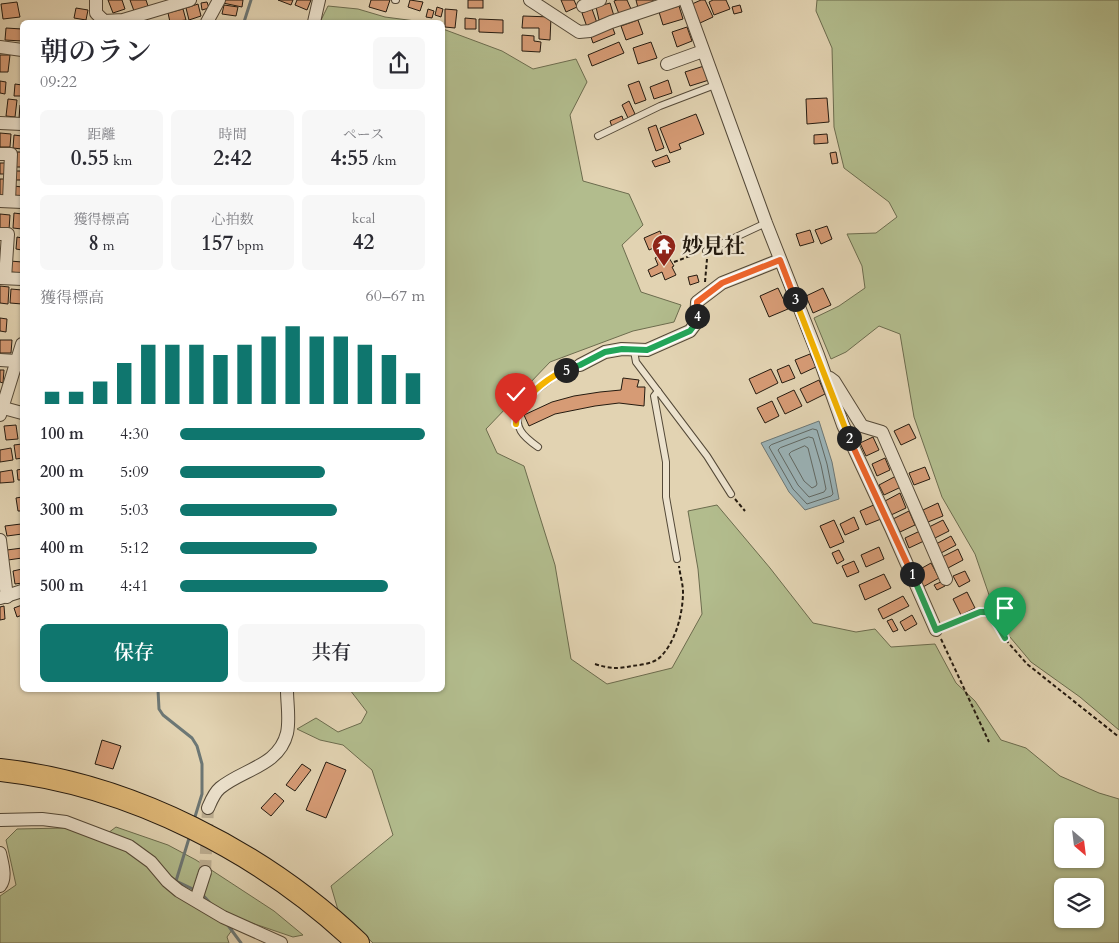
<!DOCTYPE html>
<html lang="ja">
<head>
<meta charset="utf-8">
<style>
	body { margin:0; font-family:Cardo,"Noto Serif JP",serif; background:#f7f7f7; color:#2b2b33; height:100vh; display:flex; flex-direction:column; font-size:19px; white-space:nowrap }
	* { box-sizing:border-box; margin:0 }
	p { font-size:16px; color:#7c7c81 }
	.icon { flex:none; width:28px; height:28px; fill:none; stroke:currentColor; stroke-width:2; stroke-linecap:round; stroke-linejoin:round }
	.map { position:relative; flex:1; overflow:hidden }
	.side { position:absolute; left:20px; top:20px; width:425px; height:672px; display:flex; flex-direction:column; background:#fff; border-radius:8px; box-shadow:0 1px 4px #0004 }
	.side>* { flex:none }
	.needle { width:32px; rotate:152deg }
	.tools { position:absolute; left:1054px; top:818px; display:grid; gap:10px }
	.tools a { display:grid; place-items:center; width:50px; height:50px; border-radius:8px; background:#fff; box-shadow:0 1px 4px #0004; font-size:25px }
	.pin { position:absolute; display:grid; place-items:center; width:42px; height:42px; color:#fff; margin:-51px -21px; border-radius:50% 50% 50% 0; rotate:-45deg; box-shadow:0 0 5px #0007 }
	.pin .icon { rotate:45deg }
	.km { position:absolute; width:25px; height:25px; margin:-12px; border-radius:50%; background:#222; color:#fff; font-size:14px; line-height:25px; text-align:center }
	.round { display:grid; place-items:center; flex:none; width:52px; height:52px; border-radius:8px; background:#f7f7f7 }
	.summary { display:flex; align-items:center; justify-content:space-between; height:85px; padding:0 20px }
	h1 { font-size:28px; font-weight:600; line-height:38px }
	.stats { display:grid; grid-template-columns:repeat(3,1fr); gap:8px; height:85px; padding:5px 20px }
	.stats div { display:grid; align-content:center; border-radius:8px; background:#f7f7f7; text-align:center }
	.stats b { font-size:21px; font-weight:600 }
	.stats small { font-size:14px; font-weight:400 }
	.stats p { font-size:14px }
	.chart { height:140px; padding:10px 20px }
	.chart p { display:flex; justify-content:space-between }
	.chart svg { width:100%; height:90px; margin-top:5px; stroke:#0f766e; stroke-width:6 }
	.button { display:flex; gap:10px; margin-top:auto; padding:10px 20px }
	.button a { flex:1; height:58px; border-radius:8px; background:#0f766e; color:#fff; font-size:20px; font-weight:600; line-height:58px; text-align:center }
	.button a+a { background:#f7f7f7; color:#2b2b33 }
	ul { padding:0 20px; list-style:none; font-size:16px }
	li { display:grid; grid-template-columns:80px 60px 1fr; align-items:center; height:38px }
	li i { height:12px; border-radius:6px; background:#0f766e }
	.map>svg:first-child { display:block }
	.green { fill:#b2bc8d; stroke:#6c6c4e; fill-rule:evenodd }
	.water { fill:#9bb4b9; stroke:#6c7775 }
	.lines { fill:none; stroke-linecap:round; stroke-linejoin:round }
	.shore { stroke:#606864; stroke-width:1 }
	.stream { stroke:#6c7775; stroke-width:3 }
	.building { fill:#d69b75; stroke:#251b10 }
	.street-tunnel { stroke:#bcae92; stroke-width:12; stroke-dasharray:12 6; stroke-linecap:butt }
	.lane-casing { stroke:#544938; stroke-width:8 }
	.street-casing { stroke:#544938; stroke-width:14 }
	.highway-casing { stroke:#251b10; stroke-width:24 }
	.path { stroke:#251b10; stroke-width:2; stroke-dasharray:4 2.5; stroke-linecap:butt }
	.lane { stroke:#ece2cd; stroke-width:6 }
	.street { stroke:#ece2cd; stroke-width:12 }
	.highway { stroke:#e1ba79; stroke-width:22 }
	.split-1-casing { stroke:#fff; stroke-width:10 }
	.split-2-casing { stroke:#fff; stroke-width:10 }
	.split-3-casing { stroke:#fff; stroke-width:10 }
	.split-4-casing { stroke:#fff; stroke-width:10 }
	.split-5-casing { stroke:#fff; stroke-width:10 }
	.split-6-casing { stroke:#fff; stroke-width:10 }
	.split-1 { stroke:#22a559; stroke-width:6 }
	.split-2 { stroke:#f0652b; stroke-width:6 }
	.split-3 { stroke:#f5b400; stroke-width:6 }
	.split-4 { stroke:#f0652b; stroke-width:6 }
	.split-5 { stroke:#22a559; stroke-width:6 }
	.split-6 { stroke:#f5b400; stroke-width:6 }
	.labels { text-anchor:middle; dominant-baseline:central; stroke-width:4.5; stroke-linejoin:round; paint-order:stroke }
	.poi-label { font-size:21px; font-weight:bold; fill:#251b10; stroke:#ece2cd; text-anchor:start }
</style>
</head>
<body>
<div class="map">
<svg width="1119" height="943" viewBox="0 0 1119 943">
	<rect width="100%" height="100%" fill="#e2d3b2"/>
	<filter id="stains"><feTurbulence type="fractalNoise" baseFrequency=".004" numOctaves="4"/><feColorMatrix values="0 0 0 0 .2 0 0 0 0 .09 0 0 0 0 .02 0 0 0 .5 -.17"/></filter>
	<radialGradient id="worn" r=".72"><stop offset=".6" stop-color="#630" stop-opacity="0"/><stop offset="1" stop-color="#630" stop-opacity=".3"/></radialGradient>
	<g class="green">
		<path d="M817 0H1119V730L1080 697 1031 662 999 624 975 554 942 497 914 417 900 334 879 326 846 352 831 359 814 318 839 306 865 288 862 266 847 234 876 233 897 217 889 202 844 168 834 127 832 48 816 11Z"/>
		<path d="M328 6 358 9 385 17 423 22H320Z"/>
		<path d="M443 29 502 51 533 69 576 59 587 82 570 115 583 181 629 194 643 225 622 245 641 292 681 305 674 322 633 331 550 362 486 429 497 453 524 466 555 565 571 659 607 684 672 668 702 614 698 569 688 511 717 505 770 568 813 623 856 632 875 629 891 647 935 644 956 683 975 701 1001 740 1026 748 1060 776 1099 793 1119 799V943H373L338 910 331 886 393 835 372 770 343 745 320 740 297 729 316 718 338 732 361 723 367 712 350 690H442ZM1062 826H1095V859H1062ZM1062 886H1095V919H1062Z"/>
		<path d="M116 827 168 845 196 860 274 911 303 935 293 937 240 919 227 937 229 943H0V896L16 885 6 840 17 829 65 828 100 839Z"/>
	</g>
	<path class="water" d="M819 421 832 462 839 499 805 510 789 492 761 443Z"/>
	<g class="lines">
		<g class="shore">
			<path d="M813 429 817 430 827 464 833 494 831 496 807 504 793 489 769 447 771 445Z"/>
			<path d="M809 437 813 438 821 465 826 489 824 492 809 497 798 485 778 450 780 448Z"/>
			<path d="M805 446 808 448 817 484 816 486 812 488 804 481 789 454 791 452Z"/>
		</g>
		<g class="stream">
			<path d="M244 22 251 0"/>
			<path d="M158 690 159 709 163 715 192 738 197 746 202 764V794L194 820"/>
			<path d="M190 835 176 881 195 890"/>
			<path d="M201 893 210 903"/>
			<path d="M227 924 241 943"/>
		</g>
	</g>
	<g class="building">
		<path d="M108 0H122L125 9 113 13Z"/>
		<path d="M130 0H146L148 6 134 11Z"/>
		<path d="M224 0H243L242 7 223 3Z"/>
		<path d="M278 0H293L291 5Z"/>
		<path d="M297 0H311L307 10 295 5Z"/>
		<path d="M371 0H390L386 12 369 7Z"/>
		<path d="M410 0 423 2 420 11 408 7Z"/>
		<rect x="468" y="0" width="15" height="8"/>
		<path d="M561 0H574L577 7 566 12Z"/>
		<path d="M617 0H627L631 9 619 14 614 1Z"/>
		<path d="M636 0H653L654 3 638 8Z"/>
		<path d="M701 0H705L713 17 700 23 692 4Z"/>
		<path d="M713 0H726L730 9 714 15 709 2Z"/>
		<path d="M17 2 20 17 3 19 1 4Z"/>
		<path d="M207 2 209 8 202 10 201 3Z"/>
		<path d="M610 3 614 16 599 20 596 7Z"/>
		<path d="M198 4 201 16 189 20 186 8Z"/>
		<path d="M224 5 238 7 236 16 222 14Z"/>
		<path d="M740 5 742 12 734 14 732 7Z"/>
		<path d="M679 6 683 19 663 25 659 12Z"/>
		<path d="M437 7 443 9 441 17 435 15Z"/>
		<path d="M76 8 88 10 86 20 74 18Z"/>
		<path d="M183 9 186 20 170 22 168 13Z"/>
		<path d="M428 9 434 11 432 18 426 17Z"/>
		<path d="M445 9 457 10 455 28 445 27Z"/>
		<path d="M592 9 597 23 587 27 582 13Z"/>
		<path d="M523 16 551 17 550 40 539 39V28H522Z"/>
		<path d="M465 18 476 19V29H465Z"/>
		<path d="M479 19 503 20V33L479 32Z"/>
		<path d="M638 20 643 34 626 40 621 26Z"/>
		<path d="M612 26 615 34 593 43 590 34Z"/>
		<path d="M687 27 692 41 677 47 672 32Z"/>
		<path d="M6 28 22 29V41L5 40Z"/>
		<path d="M522 35 534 36V41L541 42 540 52 522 51Z"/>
		<path d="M619 42 624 53 592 66 588 55Z"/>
		<path d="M651 42 657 58 638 64 633 48Z"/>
		<path d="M0 55H10L8 72H0Z"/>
		<path d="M704 66 709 80 690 86 685 72Z"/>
		<path d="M668 80 672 93 654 99 650 87Z"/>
		<path d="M0 81 6 82 5 94 0 93Z"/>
		<path d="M639 81 646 100 635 104 628 85Z"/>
		<path d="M15 84 22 85V96H14Z"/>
		<path d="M827 98 829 122 807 124 806 99Z"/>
		<path d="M8 99 17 100 15 117 6 116Z"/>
		<path d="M629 101 635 114 628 118 622 105Z"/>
		<path d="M20 105H22V119H19Z"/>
		<path d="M696 114 704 134 679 144 681 149 670 153 660 128Z"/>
		<path d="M622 116 624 122 612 127 610 121Z"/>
		<path d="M656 125 664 148 656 151 648 128Z"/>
		<path d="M0 133 11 134 10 147H0Z"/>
		<path d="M827 134 828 143 814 144V135Z"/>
		<path d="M14 135 22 136V149L13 148Z"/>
		<path d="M17 152H22V167H16Z"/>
		<path d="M836 152 838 163 832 164 830 153Z"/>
		<path d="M667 155 670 162 655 167 652 161Z"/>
		<rect x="0" y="163" width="5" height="11"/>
		<path d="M15 171H22V180H14Z"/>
		<path d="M0 179H6L5 195H0Z"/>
		<path d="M14 186 22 187V196L13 195Z"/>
		<path d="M14 213 22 214V229L13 228Z"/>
		<path d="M0 214 10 215 9 230H0Z"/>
		<path d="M827 226 832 239 821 244 815 230Z"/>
		<path d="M810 230 814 242 800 246 796 234Z"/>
		<path d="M660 231 665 243 649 250 644 238Z"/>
		<path d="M17 237 22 238V250L16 249Z"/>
		<path d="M666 253 674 266 672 267 676 275 665 280 662 272 651 277 648 270 658 265 655 258Z"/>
		<path d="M10 261 22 262V273L9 272Z"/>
		<path d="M697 275 699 282 690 285 688 277Z"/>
		<path d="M0 286 9 287 8 304 0 303Z"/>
		<path d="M778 288 788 309 769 317 760 296Z"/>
		<path d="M823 288 831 305 813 313 806 296Z"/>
		<path d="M11 289 22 290V304L10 303Z"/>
		<path d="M0 318 7 319 6 332 0 331Z"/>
		<path d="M0 340H12L11 353H0Z"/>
		<path d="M810 354 816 367 801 374 795 360Z"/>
		<path d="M789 365 795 378 782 383 777 370Z"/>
		<path d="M771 369 778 383 756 394 749 379Z"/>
		<path d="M0 370H4L3 383 0 382Z"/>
		<path d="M623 378 639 380 637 387H645L644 406 619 403 595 406 555 414 529 426 524 415 552 402 574 396 600 392 621 390Z"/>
		<path d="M819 380 825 394 807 403 800 389Z"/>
		<path d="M794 390 802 406 785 414 777 398Z"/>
		<path d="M772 401 779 416 765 423 757 408Z"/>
		<path d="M909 424 916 438 901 445 894 431Z"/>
		<path d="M16 425 18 439 6 440 4 426Z"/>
		<path d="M873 437 879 450 866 456 860 443Z"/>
		<path d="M22 444V458L16 459 14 445Z"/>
		<path d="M11 448 13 460 0 462V450Z"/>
		<path d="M885 458 890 470 877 476 872 464Z"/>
		<path d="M925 467 930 479 914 485 909 473Z"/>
		<path d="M22 469V480H18L17 470Z"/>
		<path d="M12 470 14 482 0 483V472Z"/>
		<path d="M896 476 901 487 884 495 879 485Z"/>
		<path d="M900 493 906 508 891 515 885 501Z"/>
		<path d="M22 497V511H18L16 498Z"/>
		<path d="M938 503 943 516 928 522 923 510Z"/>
		<path d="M876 504 881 519 866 525 860 511Z"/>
		<path d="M909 511 915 525 900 532 893 519Z"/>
		<path d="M854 517 859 529 845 535 840 524Z"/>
		<path d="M834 520 844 542 830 548 820 526Z"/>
		<path d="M943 520 949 531 935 538 929 527Z"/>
		<path d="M21 524 22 534 7 536 5 526Z"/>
		<path d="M920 531 924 541 909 548 905 538Z"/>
		<path d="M951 536 956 545 941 553 936 544Z"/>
		<path d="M879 547 884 559 866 567 861 555Z"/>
		<path d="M22 548V558L8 560 7 550Z"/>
		<path d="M958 549 963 560 948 568 942 557Z"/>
		<path d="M839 550 844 560 837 564 832 553Z"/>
		<path d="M854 561 859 572 847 577 842 566Z"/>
		<path d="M931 563 939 578 923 587 915 572Z"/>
		<path d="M22 569V583L15 584 13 571Z"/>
		<path d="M965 571 970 581 959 587 953 576Z"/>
		<path d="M884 574 891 588 865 600 859 585Z"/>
		<path d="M943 581 945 586 937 590 934 585Z"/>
		<path d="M967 592 975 608 961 615 953 599Z"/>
		<path d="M903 596 909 606 883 619 878 609Z"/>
		<path d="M22 605V615L17 617 14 608Z"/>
		<path d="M4 606 5 619 0 620V607Z"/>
		<path d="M912 615 917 624 905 631 900 622Z"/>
		<path d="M892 619 898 630 893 632 887 621Z"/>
		<path d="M102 740 121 746 113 769 95 764Z"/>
		<path d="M326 762 346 770 326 818 306 810Z"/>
		<path d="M302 764 311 770 295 791 286 785Z"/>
		<path d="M275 793 284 801 271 816 261 808Z"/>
	</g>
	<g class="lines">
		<path class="street-tunnel" d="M205 872 208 808"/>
		<g class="lane-casing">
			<g id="lane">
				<path d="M395 0H396"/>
				<path d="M598 136 660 106 715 85"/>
				<path d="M706 251 766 223"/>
				<path d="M634 351 636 362 707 456 731 494"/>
				<path d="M658 391 654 396 666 462V497L677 559"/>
				<path d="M538 447C521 435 516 429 517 408L530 395 557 374 580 365"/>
			</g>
		</g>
		<g class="street-casing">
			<g id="street">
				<path d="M96 0V13L104 21 123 20 190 0"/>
				<path d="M530 0 579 32 590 31 611 22 677 0"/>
				<path d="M685 0 766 223 818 355 843 425 891 528 936 630"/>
				<path d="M583 6 600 0"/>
				<path d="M207 22 219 0"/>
				<path d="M314 22 319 0"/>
				<path d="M0 47 22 50"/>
				<path d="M667 64 703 51"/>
				<path d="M0 123 22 124"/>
				<path d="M0 154H11L9 201"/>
				<path d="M0 201 22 202"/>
				<path d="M0 234H8L5 278"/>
				<path d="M0 278 22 279"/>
				<path d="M0 360 16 361"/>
				<path d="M580 365 605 352 622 349 647 350 690 331 696 323 697 302 722 283 780 260"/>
				<path d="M830 378 834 381 862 426 882 432 946 579"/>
				<path d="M0 407 22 413"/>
				<path d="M0 415 22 344"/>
				<path d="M0 540 7 597"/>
				<path d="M0 598 22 591"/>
				<path d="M208 808C211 801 214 793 220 788 243 769 279 766 287 733 290 719 287 704 287 690"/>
				<path d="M0 820 42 819 66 822 129 846 151 862 167 881 179 891 223 917 281 943"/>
				<path d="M0 853C2 863 7 877 0 886"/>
				<path d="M196 900 205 872"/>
			</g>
		</g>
		<g class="highway-casing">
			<path id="highway" d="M0 770C130 784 264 853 358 943"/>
		</g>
		<g class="path">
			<path d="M674 262 698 253"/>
			<path d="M705 282 707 259"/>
			<path d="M735 499 745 511"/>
			<path d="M947 625 980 611 990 612 1005 639 1027 664 1119 737"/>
			<path d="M941 639 989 742"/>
			<path d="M595 664C611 669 616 669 632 666 640 665 651 664 658 659 675 645 683 614 683 592 683 584 680 575 679 566"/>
		</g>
		<use href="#lane" class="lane"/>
		<use href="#street" class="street"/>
		<use href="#highway" class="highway"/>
	</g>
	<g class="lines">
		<g class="split-1-casing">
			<path id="split-1" d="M912 574 936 630 980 612H990L1005 638"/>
		</g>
		<g class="split-2-casing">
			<path id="split-2" d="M849 438 912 574"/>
		</g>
		<g class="split-3-casing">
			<path id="split-3" d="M795 299 849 438"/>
		</g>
		<g class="split-4-casing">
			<path id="split-4" d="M697 316V302L722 283 780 260 795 299"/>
		</g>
		<g class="split-5-casing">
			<path id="split-5" d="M566 370 580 365 605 352 622 349 647 350 690 331 696 323 697 316"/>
		</g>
		<g class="split-6-casing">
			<path id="split-6" d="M516 424 517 408C531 394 547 377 566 370"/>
		</g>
		<use href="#split-1" class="split-1"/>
		<use href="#split-2" class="split-2"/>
		<use href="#split-3" class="split-3"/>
		<use href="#split-4" class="split-4"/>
		<use href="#split-5" class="split-5"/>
		<use href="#split-6" class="split-6"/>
	</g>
	<defs>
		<g id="temple-pin" transform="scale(1.25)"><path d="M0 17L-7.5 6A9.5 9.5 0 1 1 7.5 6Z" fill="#8f2418" stroke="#ece2cd"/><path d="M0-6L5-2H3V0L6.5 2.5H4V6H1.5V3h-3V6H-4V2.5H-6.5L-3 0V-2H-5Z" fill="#fff"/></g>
	</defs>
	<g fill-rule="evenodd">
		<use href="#temple-pin" x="664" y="246"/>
	</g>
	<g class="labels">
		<g class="poi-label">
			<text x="682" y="246">妙見社</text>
		</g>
	</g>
	<rect width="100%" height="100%" filter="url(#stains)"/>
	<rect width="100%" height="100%" fill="url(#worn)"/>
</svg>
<div class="tools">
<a><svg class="needle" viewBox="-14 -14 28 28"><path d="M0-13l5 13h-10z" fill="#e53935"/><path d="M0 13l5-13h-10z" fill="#7c7c81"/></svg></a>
<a><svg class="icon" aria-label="layers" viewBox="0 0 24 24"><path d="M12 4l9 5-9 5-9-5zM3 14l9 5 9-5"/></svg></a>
</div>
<div class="pin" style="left:1005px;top:638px;background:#1e9e55"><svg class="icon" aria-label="arrive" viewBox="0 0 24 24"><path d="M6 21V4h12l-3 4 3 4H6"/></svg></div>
<div class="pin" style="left:516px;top:424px;background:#d93025"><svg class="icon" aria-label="check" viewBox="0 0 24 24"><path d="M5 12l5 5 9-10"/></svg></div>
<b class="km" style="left:912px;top:574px">1</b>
<b class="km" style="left:849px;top:438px">2</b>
<b class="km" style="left:795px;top:299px">3</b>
<b class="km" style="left:697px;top:316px">4</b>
<b class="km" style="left:566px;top:370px">5</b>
<section class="side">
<div class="summary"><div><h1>朝のラン</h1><p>09:22</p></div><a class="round"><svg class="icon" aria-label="share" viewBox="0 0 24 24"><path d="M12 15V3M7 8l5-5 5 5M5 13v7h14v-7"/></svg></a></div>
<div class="stats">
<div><p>距離</p><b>0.55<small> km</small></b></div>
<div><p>時間</p><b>2:42</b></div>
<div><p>ペース</p><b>4:55<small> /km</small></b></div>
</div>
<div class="stats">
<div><p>獲得標高</p><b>8<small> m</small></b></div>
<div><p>心拍数</p><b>157<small> bpm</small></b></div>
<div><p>kcal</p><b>42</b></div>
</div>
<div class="chart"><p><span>獲得標高</span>60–67 m</p>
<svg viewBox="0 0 160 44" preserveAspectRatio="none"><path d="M5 44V38M15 44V38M25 44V33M35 44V24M45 44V15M55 44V15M65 44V15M75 44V20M85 44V15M95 44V11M105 44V6M115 44V11M125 44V11M135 44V15M145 44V20M155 44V29"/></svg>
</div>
<ul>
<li><b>100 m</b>4:30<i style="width:100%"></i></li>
<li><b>200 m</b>5:09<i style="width:59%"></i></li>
<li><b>300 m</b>5:03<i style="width:64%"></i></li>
<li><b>400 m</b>5:12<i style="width:56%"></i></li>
<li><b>500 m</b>4:41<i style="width:85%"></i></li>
</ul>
<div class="button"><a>保存</a><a>共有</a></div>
</section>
</div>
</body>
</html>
